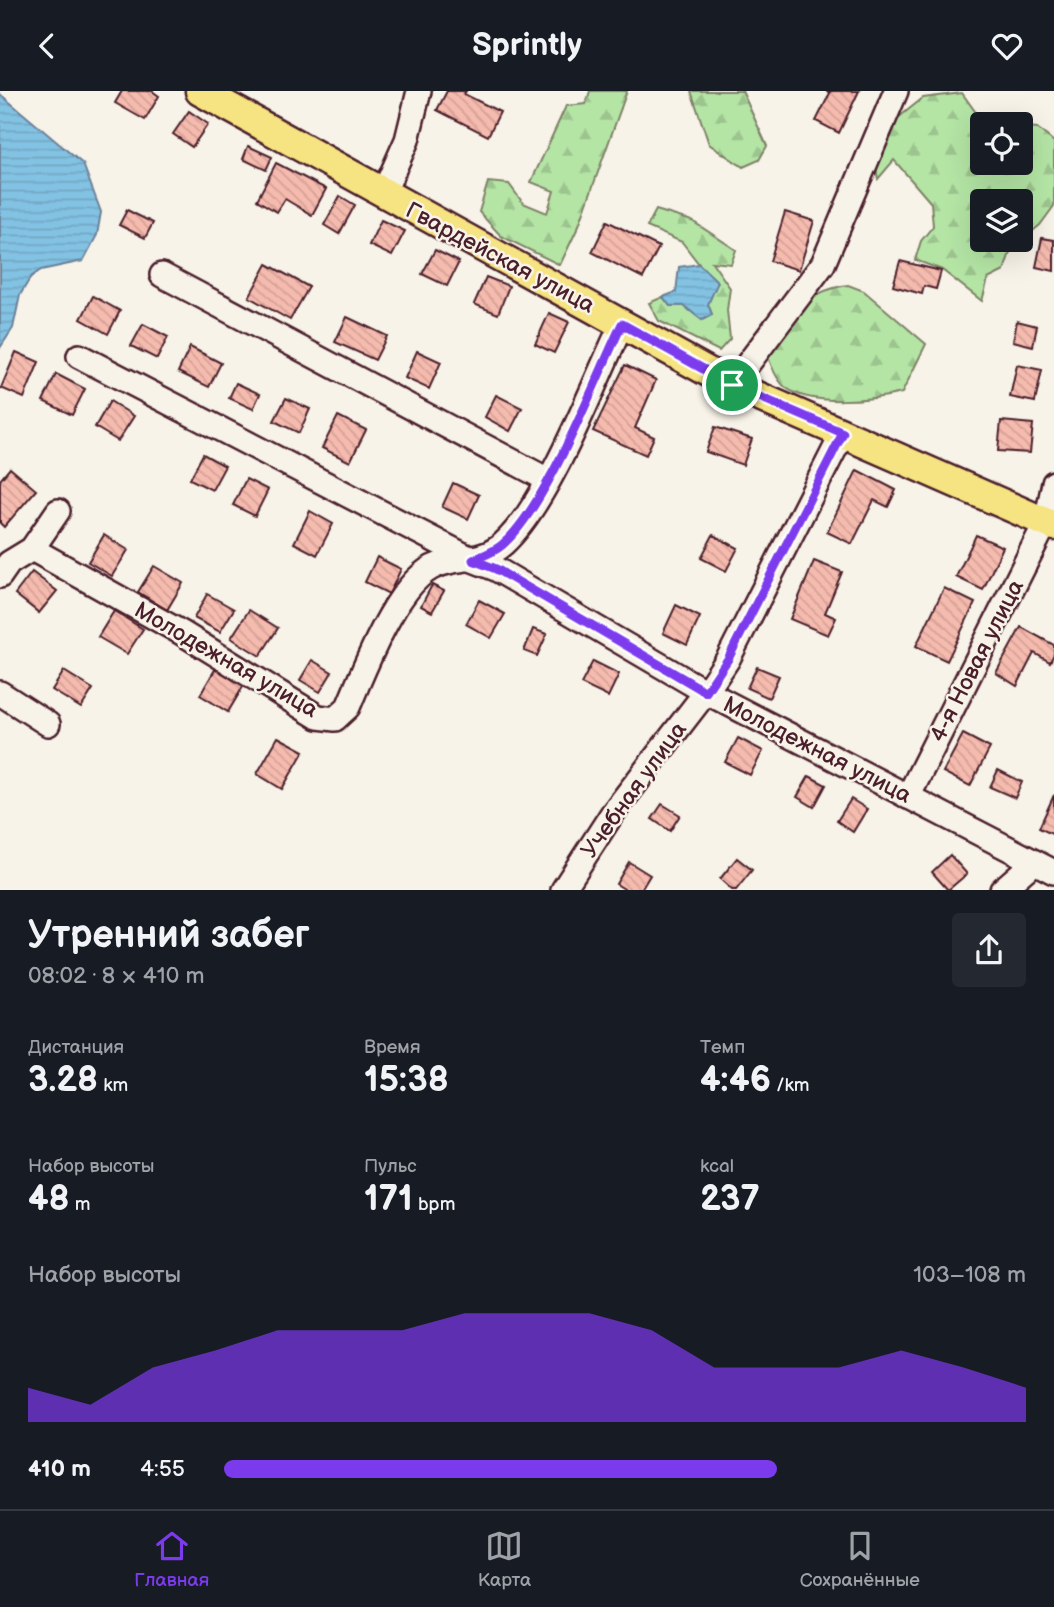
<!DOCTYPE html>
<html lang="ru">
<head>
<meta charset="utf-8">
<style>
	body { margin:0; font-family:"Balsamiq Sans",sans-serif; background:#242831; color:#f1f3f6; height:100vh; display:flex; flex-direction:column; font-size:26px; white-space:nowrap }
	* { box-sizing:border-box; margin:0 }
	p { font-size:23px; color:#9ea1a6 }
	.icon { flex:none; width:38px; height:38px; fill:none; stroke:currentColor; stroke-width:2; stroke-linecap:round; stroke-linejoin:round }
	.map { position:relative; height:799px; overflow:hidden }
	.drawer { display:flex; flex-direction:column; background:#171b24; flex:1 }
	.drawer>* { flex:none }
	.buttons { position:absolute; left:970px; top:21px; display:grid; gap:14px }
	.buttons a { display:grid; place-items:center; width:63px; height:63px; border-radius:7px; background:#171b24; box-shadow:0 7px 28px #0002; font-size:35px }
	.pin { position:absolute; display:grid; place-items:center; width:60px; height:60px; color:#fff; margin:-30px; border:4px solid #fff; border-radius:50%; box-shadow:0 2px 7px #0007 }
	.round { display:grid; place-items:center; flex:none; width:74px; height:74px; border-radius:7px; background:#242831 }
	.summary { display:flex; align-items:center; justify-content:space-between; height:119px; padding:0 28px }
	h1 { font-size:38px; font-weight:800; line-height:52px }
	.stats { display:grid; grid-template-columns:repeat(3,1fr); gap:10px; height:119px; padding:7px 28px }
	.stats div { display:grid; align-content:center }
	.stats b { font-size:35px; font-weight:800 }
	.stats small { font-size:19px; font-weight:400 }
	.stats p { font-size:19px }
	.chart { height:196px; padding:14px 28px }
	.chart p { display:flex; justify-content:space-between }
	.chart svg { width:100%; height:126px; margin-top:7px; fill:#7c3aed; opacity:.7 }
	ul { padding:0 28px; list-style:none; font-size:23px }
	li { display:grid; grid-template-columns:112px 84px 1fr; align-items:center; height:52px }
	li i { height:18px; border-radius:9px; background:#7c3aed }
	header { display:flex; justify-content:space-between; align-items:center; height:91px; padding:0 28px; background:#171b24; font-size:32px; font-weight:800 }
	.dock { display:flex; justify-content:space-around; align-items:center; height:98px; border-top:2px solid #363941; background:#171b24; font-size:19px; color:#9ea1a6 }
	.dock a { display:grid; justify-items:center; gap:4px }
	.dock .on { color:#7c3aed }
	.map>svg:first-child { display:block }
	.forest { fill:url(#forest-firs); stroke:#7f8268; stroke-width:2; fill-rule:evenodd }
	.water { fill:url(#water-rules); stroke:#6c8199; stroke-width:2 }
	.building { fill:url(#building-back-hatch); stroke:#4a1f2b; stroke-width:2 }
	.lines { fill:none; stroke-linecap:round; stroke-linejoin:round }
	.minor-casing { stroke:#4a1f2b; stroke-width:28 }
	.major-casing { stroke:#4a1f2b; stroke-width:33 }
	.minor { stroke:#f7f3e8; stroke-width:23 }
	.major { stroke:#f6e381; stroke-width:28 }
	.route-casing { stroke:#fff; stroke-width:14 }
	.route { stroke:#7c3aed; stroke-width:9 }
	.labels { text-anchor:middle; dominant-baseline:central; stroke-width:5; stroke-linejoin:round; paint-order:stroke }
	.street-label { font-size:23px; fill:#4a1f2b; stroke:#f7f3e8 }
</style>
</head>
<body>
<header><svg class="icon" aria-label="back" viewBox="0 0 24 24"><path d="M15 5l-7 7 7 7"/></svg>Sprintly<svg class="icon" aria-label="heart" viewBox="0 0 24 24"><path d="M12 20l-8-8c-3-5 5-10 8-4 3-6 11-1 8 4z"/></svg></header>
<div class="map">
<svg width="1054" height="799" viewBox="0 0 1054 799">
	<defs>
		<pattern id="forest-firs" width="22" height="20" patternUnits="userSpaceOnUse" patternTransform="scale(1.75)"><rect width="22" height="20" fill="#b4e5a5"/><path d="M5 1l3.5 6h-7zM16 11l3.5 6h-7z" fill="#9cc48e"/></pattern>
		<pattern id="water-rules" width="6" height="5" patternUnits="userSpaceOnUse" patternTransform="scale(1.75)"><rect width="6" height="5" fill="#82c2e3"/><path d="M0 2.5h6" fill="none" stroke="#72a6c3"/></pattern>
		<pattern id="building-back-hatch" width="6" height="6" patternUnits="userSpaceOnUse" patternTransform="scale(1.75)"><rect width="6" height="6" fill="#f5bbae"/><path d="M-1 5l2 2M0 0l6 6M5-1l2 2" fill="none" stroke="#d4a096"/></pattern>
	</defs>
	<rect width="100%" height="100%" fill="#f7f3e8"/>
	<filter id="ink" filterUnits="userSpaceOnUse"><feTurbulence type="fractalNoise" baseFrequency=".0143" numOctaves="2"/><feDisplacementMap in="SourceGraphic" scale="14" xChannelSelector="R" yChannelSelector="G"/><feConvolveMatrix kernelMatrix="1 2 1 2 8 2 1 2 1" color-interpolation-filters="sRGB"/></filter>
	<g filter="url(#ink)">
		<g class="forest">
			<path d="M590 0H627L579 134 560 174 501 145 479 121 488 91 509 93 523 112 547 122 554 100 531 91 566 15 586 13Z"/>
			<path d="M691 0H742L767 55 759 69 743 76 709 53Z"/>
			<path d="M962 2 982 30 1009 33H982V72H1020V35L1037 37 1054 51V115L1040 134 1011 158 1004 180 988 188 982 210 942 179 915 169 921 150 933 135 931 112 894 69 878 88 875 72 898 27 923 7ZM982 110H1020V149H982Z"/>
			<path d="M656 119 692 130 736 159 731 173 712 171 730 197 727 219 730 248 719 260 659 230 649 212 663 206 670 215H684L702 229 712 223 708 213 717 191 699 173 682 151 647 136Z"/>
			<path d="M848 194 864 200 926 253 902 302C873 309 810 316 785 296 776 288 771 274 767 263 792 228 802 200 848 194Z"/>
		</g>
		<g class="water">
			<path d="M0 3 83 73 101 121 97 144 83 170 41 179 31 186 20 204 13 237 0 257Z"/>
			<path d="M699 173 718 191 708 213 712 224 702 229 684 215H670L663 206 676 201 679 176Z"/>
		</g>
		<g class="building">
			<path d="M122 0H152L159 5 145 29 115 12Z"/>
			<path d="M447 0H466L464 3 500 21 488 45 437 19Z"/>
			<path d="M827 0H859L839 42 816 30 830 2Z"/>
			<path d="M189 20 208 33 192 56 173 43Z"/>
			<path d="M248 55 272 66 266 79 243 68Z"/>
			<path d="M276 72 326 98 312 124 285 108 277 121 257 109Z"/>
			<path d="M340 105 355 114 339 143 324 134Z"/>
			<path d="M127 119 153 132 145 147 119 134Z"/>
			<path d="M785 121 814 130 799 179 770 170Z"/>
			<path d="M381 129 405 140 392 165 369 154Z"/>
			<path d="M607 130 659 156 643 187 592 161Z"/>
			<path d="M1042 147 1054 149V180L1036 176Z"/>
			<path d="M435 159 459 171 447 195 422 183Z"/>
			<path d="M900 170 941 180 936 198 924 195 922 203 893 195Z"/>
			<path d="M267 173 309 196 290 229 249 206Z"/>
			<path d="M486 186 509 195 498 223 474 213Z"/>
			<path d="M93 205 120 220 108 243 81 228Z"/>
			<path d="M549 222 569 231 554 262 535 253Z"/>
			<path d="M347 226 387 245 375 269 335 251Z"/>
			<path d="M1017 230 1037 235 1033 255 1013 250Z"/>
			<path d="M143 233 168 246 157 268 131 255Z"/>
			<path d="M190 256 221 272 209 296 178 281Z"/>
			<path d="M417 260 441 271 429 298 405 287Z"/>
			<path d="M16 261 39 271 24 307 1 297Z"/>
			<path d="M625 274 656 289 635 337 654 346 646 364 593 340Z"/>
			<path d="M1017 274 1042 279 1035 311 1010 306Z"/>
			<path d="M56 283 85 298 72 324 43 310Z"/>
			<path d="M236 292 260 303 253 318 229 307Z"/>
			<path d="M496 304 522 317 510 340 485 326Z"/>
			<path d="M286 307 310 318 299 342 274 330Z"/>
			<path d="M110 310 134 325 118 350 95 336Z"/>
			<path d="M338 325 366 339 350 371 322 357Z"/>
			<path d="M1001 330 1033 333 1030 362 998 360Z"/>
			<path d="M715 336 752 348 743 374 706 361Z"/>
			<path d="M203 363 225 375 212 399 190 388Z"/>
			<path d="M10 377 36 399 4 436 0 432V389Z"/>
			<path d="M857 379 896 399 888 416 874 409 852 453 827 441Z"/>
			<path d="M246 388 268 399 255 425 233 414Z"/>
			<path d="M453 392 479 404 468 428 442 416Z"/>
			<path d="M310 420 333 433 317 464 294 452Z"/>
			<path d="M104 444 128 459 112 485 88 471Z"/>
			<path d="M713 444 738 457 726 480 701 467Z"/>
			<path d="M976 444 1003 456 983 499 956 486Z"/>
			<path d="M377 466 401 478 389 503 365 491Z"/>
			<path d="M814 470 842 481 825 522 836 527 828 544 790 528Z"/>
			<path d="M154 475 183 492 167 519 138 501Z"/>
			<path d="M32 481 57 500 39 522 15 503Z"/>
			<path d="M432 494 444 500 432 521 421 515Z"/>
			<path d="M944 497 975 512 947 570 916 555Z"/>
			<path d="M207 503 234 518 220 541 194 527Z"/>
			<path d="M479 509 505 523 491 547 466 533Z"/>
			<path d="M676 514 700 526 687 554 663 542Z"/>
			<path d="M249 519 278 537 260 565 231 547Z"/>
			<path d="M114 520 143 538 127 563 98 546Z"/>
			<path d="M1021 536 1054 554V563L1050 571 1034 562 1017 595 996 582Z"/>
			<path d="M533 538 547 543 537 565 524 560Z"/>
			<path d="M312 569 332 581 320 601 300 589Z"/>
			<path d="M593 570 619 583 608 606 581 593Z"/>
			<path d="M757 576 779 585 769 607 747 597Z"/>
			<path d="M216 577 244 594 228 621 200 604Z"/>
			<path d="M64 580 93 598 81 617 52 599Z"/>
			<path d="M963 643 990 657 970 695 943 681Z"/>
			<path d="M278 646 304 660 282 698 257 683Z"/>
			<path d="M738 647 763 660 750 684 725 671Z"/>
			<path d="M998 679 1022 691 1015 707 990 696Z"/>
			<path d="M809 685 826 694 814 716 797 706Z"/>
			<path d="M1054 704V744L1039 737Z"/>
			<path d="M851 708 867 718 853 741 837 730Z"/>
			<path d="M662 713 680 724 670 740 652 728Z"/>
			<path d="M950 764 967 783 948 799 932 781Z"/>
			<path d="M737 767 752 779 736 799H732L720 788Z"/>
			<path d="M629 771 650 784 641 799H626L616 793Z"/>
		</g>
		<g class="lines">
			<g class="minor-casing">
				<g id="minor">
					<path d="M383 103 407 49 419 0"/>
					<path d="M162 184 548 389"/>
					<path d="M79 265 473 469 496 478 706 601 1054 781"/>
					<path d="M732 294 823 173 896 0"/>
					<path d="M32 458 182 542 318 626 335 628 348 616C364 579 398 487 438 474 460 466 483 471 503 453 550 410 593 293 622 233"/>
					<path d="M0 485 9 472 32 458 58 420"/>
					<path d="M0 602 48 633"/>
					<path d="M908 706 1046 431 1054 392"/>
					<path d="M563 799 612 723 706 601 728 568 843 342"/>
					<path d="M1002 799 1034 771"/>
				</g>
			</g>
			<g class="major-casing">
				<path id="major" d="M200 0 732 294 1054 435"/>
			</g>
			<use href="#minor" class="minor"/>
			<use href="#major" class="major"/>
		</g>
	</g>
	<g class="lines" filter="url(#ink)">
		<g class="route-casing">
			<path id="route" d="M622 233 732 294 843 342 728 568 706 601 496 478 473 469C482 465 494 461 502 454 547 416 595 289 622 233Z"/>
		</g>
		<use href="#route" class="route"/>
	</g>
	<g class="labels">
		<g class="street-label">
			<text transform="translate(500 167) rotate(28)">Гвардейская улица</text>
			<text transform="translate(226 569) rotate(30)">Молодежная улица</text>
			<text transform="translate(977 570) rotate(-63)">4-я Новая улица</text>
			<text transform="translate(817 659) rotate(27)">Молодежная улица</text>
			<text transform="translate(634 699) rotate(-54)">Учебная улица</text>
		</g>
	</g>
</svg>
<div class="buttons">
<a><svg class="icon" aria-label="locate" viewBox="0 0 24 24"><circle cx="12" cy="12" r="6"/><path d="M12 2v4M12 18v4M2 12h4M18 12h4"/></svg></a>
<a><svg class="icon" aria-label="layers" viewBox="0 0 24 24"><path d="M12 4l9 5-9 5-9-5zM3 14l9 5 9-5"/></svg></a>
</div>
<div class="pin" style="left:732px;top:294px;background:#1e9e55"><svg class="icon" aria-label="arrive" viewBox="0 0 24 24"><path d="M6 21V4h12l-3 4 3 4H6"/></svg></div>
</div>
<section class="drawer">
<div class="summary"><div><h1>Утренний забег</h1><p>08:02 · 8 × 410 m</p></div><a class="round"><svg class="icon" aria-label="share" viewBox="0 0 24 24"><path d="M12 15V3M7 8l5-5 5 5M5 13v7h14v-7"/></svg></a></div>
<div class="stats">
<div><p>Дистанция</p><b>3.28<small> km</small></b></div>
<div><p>Время</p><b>15:38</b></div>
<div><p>Темп</p><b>4:46<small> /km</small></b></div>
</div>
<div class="stats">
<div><p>Набор высоты</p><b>48<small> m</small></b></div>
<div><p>Пульс</p><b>171<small> bpm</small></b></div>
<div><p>kcal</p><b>237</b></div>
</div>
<div class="chart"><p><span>Набор высоты</span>103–108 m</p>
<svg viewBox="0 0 160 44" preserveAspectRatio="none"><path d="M0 44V32L10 38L20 25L30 19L40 12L50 12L60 12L70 6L80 6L90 6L100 12L110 25L120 25L130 25L140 19L150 25L160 32V44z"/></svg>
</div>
<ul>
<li><b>410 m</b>4:55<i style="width:69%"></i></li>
</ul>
</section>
<nav class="dock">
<a class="on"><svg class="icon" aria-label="home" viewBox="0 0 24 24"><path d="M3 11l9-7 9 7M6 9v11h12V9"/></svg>Главная</a>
<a><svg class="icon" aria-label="map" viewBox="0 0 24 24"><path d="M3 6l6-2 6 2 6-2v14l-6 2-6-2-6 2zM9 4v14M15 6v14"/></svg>Карта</a>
<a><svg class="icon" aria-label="saved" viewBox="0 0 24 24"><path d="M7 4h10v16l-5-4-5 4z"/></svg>Сохранённые</a>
</nav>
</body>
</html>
